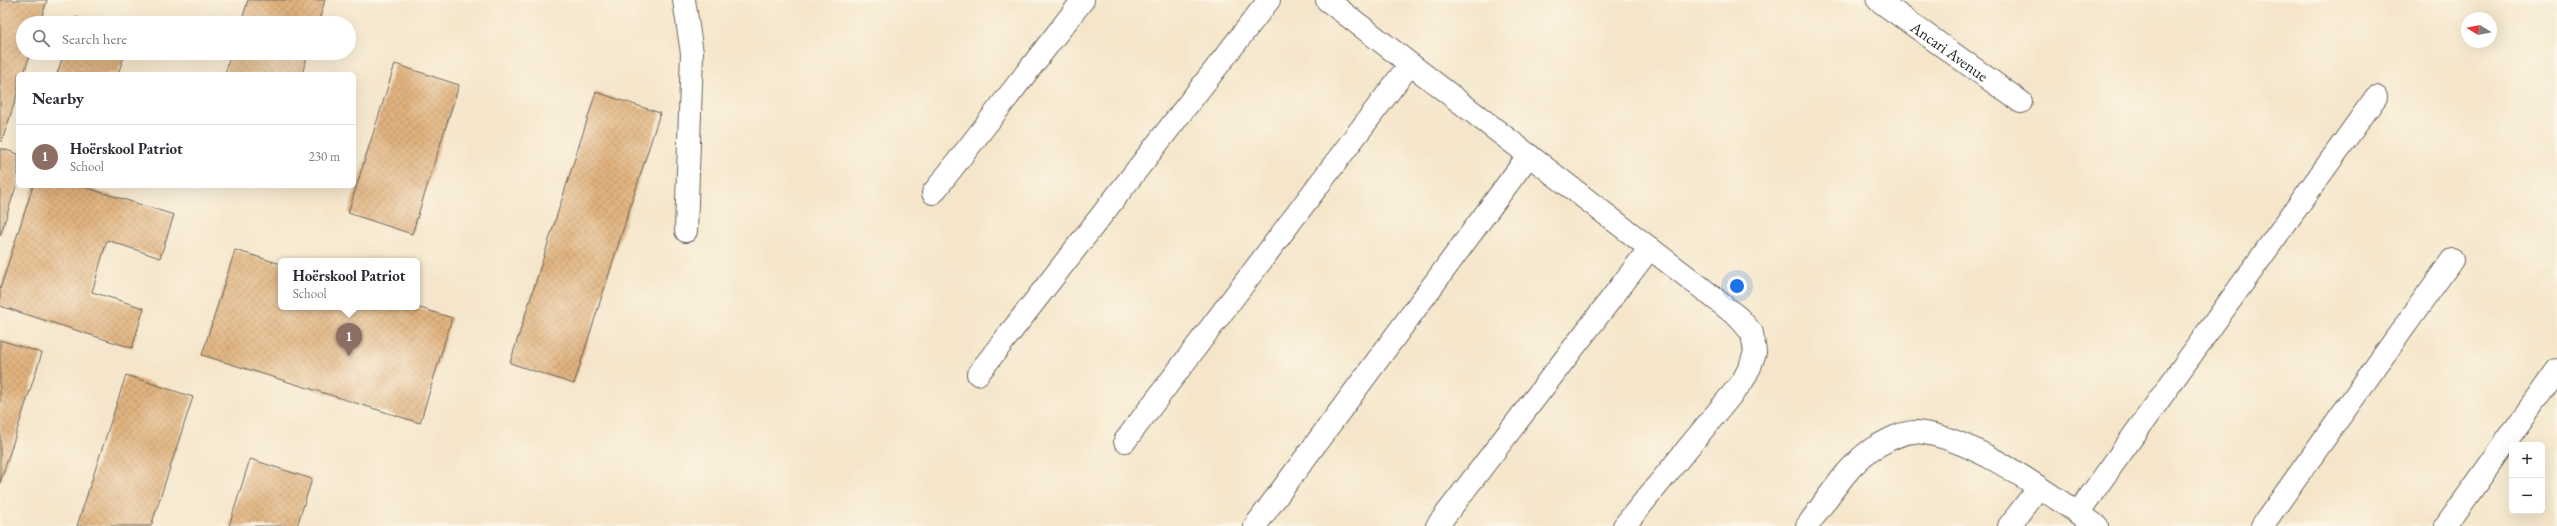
<!DOCTYPE html>
<meta charset="utf-8">
<style>
body{margin:0;font-family:"EB Garamond",serif;background:#f7f7f7;color:#2b2b33}
.controls{position:absolute;right:12px;bottom:12px;display:grid;overflow:hidden;border-radius:6px;box-shadow:0 4px 16px #0002}
.controls button{width:36px;height:36px;display:grid;place-items:center;padding:0;border:0;border-bottom:1px solid #e1e1e2;background:#fff;color:#2b2b33;font:20px sans-serif}
.compass{position:absolute;left:2461px;top:12px;width:36px;height:36px;border-radius:50%;background:#fff;box-shadow:0 4px 16px #0002;rotate:280deg}
.you{position:absolute;left:1737px;top:286px;width:14px;height:14px;margin:-10px;border:3px solid #fff;border-radius:50%;background:#1a73e8;box-shadow:0 0 0 6px #1a73e833}
.badge{display:grid;place-items:center;width:26px;height:26px;border-radius:50%;background:#ea580c;color:#fff;font-size:13px;font-weight:700}
.pin{position:absolute;translate:-50% -33px;filter:drop-shadow(0 1px 2px #0008)}
.pin::after{content:'';position:absolute;top:21px;width:14px;height:12px;background:inherit;clip-path:polygon(0 0,100% 0,50% 100%)}
.popup{position:absolute;left:278px;top:258px;width:142px;height:52px;box-sizing:border-box;display:grid;place-content:center;border-radius:6px;background:#fff;filter:drop-shadow(0 1px 3px #0005);font-size:13px;white-space:nowrap;color:#7c7c81}
.popup b{font-size:15px;color:#2b2b33}
.popup::after{content:'';position:absolute;left:50%;top:100%;margin-left:-8px;border:8px solid transparent;border-top-color:#fff}
.list{margin:0;padding:0;list-style:none}
h2{display:flex;justify-content:space-between;align-items:center;height:52px;margin:0;padding:0 16px;font-size:17px}
h2 small{font-size:13px;font-weight:400;color:#7c7c81}
.list li{display:grid;grid-template-columns:26px 1fr auto;gap:12px;align-items:center;box-sizing:border-box;height:64px;padding:0 16px;border-top:1px solid #e1e1e2}
.list b{display:block;font-size:15px;white-space:nowrap}
.list p{margin:0;font-size:13px;white-space:nowrap;color:#7c7c81}
.list em{font-size:13px;font-style:normal;color:#7c7c81}
.icon{flex:none;width:22px;height:22px;fill:none;stroke:currentColor;stroke-width:2;stroke-linecap:round;stroke-linejoin:round}
.map{position:relative;flex:none;width:2557px;height:526px;overflow:hidden}
.search{position:absolute;background:#fff;box-shadow:0 4px 16px #0002;left:16px;top:16px;width:340px;height:44px;display:flex;align-items:center;gap:10px;box-sizing:border-box;padding:0 14px;border-radius:22px;color:#7c7c81;font-size:15px}
.panel{position:absolute;background:#fff;box-shadow:0 4px 16px #0002;left:16px;top:72px;width:340px;height:116px;border-radius:6px}
.map>svg:first-child{display:block}
.building{fill:url(#building-cross-hatch)}
.lines{fill:none;stroke-linecap:round;stroke-linejoin:round}
.minor-casing{stroke:#686359;stroke-width:24}
.minor{stroke:#fff;stroke-width:22}
.labels{text-anchor:middle;dominant-baseline:central;stroke-width:3;stroke-linejoin:round;paint-order:stroke}
.street-label{font-size:16px;fill:#1c1c1c;stroke:#fcf5e5}
</style>
<div class="map">
<svg width="2557" height="526" viewBox="0 0 2557 526">
<defs>
<pattern id="building-cross-hatch" width="8" height="8" patternUnits="userSpaceOnUse"><rect width="8" height="8" fill="#e1b37f"/><path d="M0 0l8 8M0 8l8-8" fill="none" stroke="#c0996d"/></pattern>
</defs>
<rect width="100%" height="100%" fill="#fcf5e5"/>
<filter id="ink" filterUnits="userSpaceOnUse"><feTurbulence type="fractalNoise" baseFrequency=".025" numOctaves="2"/><feDisplacementMap in="SourceGraphic" scale="8" xChannelSelector="R" yChannelSelector="G"/><feConvolveMatrix kernelMatrix="1 2 1 2 8 2 1 2 1" color-interpolation-filters="sRGB"/></filter>
<filter id="wash" filterUnits="userSpaceOnUse"><feTurbulence type="fractalNoise" baseFrequency=".012" numOctaves="4" result="noise"/><feDisplacementMap in="SourceGraphic" scale="16" xChannelSelector="R" yChannelSelector="G"/><feGaussianBlur stdDeviation="0.9" result="paint"/><feColorMatrix in="noise" values="0 0 0 0 0 0 0 0 0 0 0 0 0 0 0 0 0 1.4 0 .05"/><feComposite in="paint" operator="in"/></filter>
<g filter="url(#wash)">
<rect width="100%" height="100%" fill="#f5e6cb"/>
<g id="blocks">
<!-- building -->
<path class="building" d="M0,0H47L40,23H23V53H30L24,74H18V92L2,141H0Z
M248,0H325L318,23H241Z
M76,17L95,23H73Z
M64,53H125L118,74H57Z
M231,53H308L302,74H225Z
M395,64L459,85L412,234L348,213Z
M596,92L660,113L574,384L510,363Z
M0,148L18,154V180L0,236Z
M33,186H81L174,215L160,258L107,240L92,292L144,308L132,348L0,306V289Z
M235,250L281,264V307H417L452,318L420,423L202,355Z
M0,340L42,353L0,483Z
M126,375L193,397L151,526H77Z
M250,459L312,479L297,526H229Z"/>
</g>
</g>
<g filter="url(#ink)">
<use href="#blocks" fill-opacity="0" stroke="#686359" stroke-width="1"/>
<g class="lines">
<defs>
<g id="minor">
<path d="M684,0L692,53L686,231"/>
<path d="M1327,0L1703,289L1739,318L1752,333L1755,352L1750,367L1742,382L1624,526"/>
<path id="s1" d="M1878,0L2021,102"/>
<path d="M933,193L1083,0"/>
<path d="M978,374L1269,0"/>
<path d="M1125,441L1410,64"/>
<path d="M2078,513L2376,97"/>
<path d="M1255,526L1529,155"/>
<path d="M1437,526L1650,248"/>
<path d="M1807,526C1826,501 1846,467 1872,449C1884,442 1902,431 1917,432C1974,437 2050,495 2097,526"/>
<path d="M2009,526L2039,487"/>
<path d="M2262,526L2452,260"/>
<path d="M2446,526L2557,370"/>
</g>
</defs>
<!-- minor casing -->
<use href="#minor" class="minor-casing"/>
<!-- minor -->
<use href="#minor" class="minor"/>
</g>
</g>
<g class="labels">
<!-- street labels -->
<g class="street-label">
<text stroke="none"><textPath href="#s1" startOffset="88">Ancari Avenue</textPath></text>
</g>
</g>
</svg>
<div class="controls">
<button>+</button>
<button>−</button>
</div>
<svg class="compass" viewBox="-18 -18 36 36"><path d="M0-13l5 13h-10z" fill="#e53935"/><path d="M0 13l5-13h-10z" fill="#7c7c81"/></svg>
<div class="you"></div>
<div class="pin badge" style="left:349px;top:356px;background:#8d6e63">1</div>
<div class="popup"><b>Hoërskool Patriot</b>School</div>
<div class="search"><svg class="icon" aria-label="search" viewBox="0 0 24 24"><circle cx="10" cy="10" r="6"/><path d="M15 15l6 6"/></svg>Search here</div>
<section class="panel">
<h2>Nearby<small></small></h2>
<ul class="list">
<li><span class="badge" style="background:#8d6e63">1</span><div><b>Hoërskool Patriot</b><p>School</p></div><em>230 m</em></li>
</ul>
</section>
</div>
